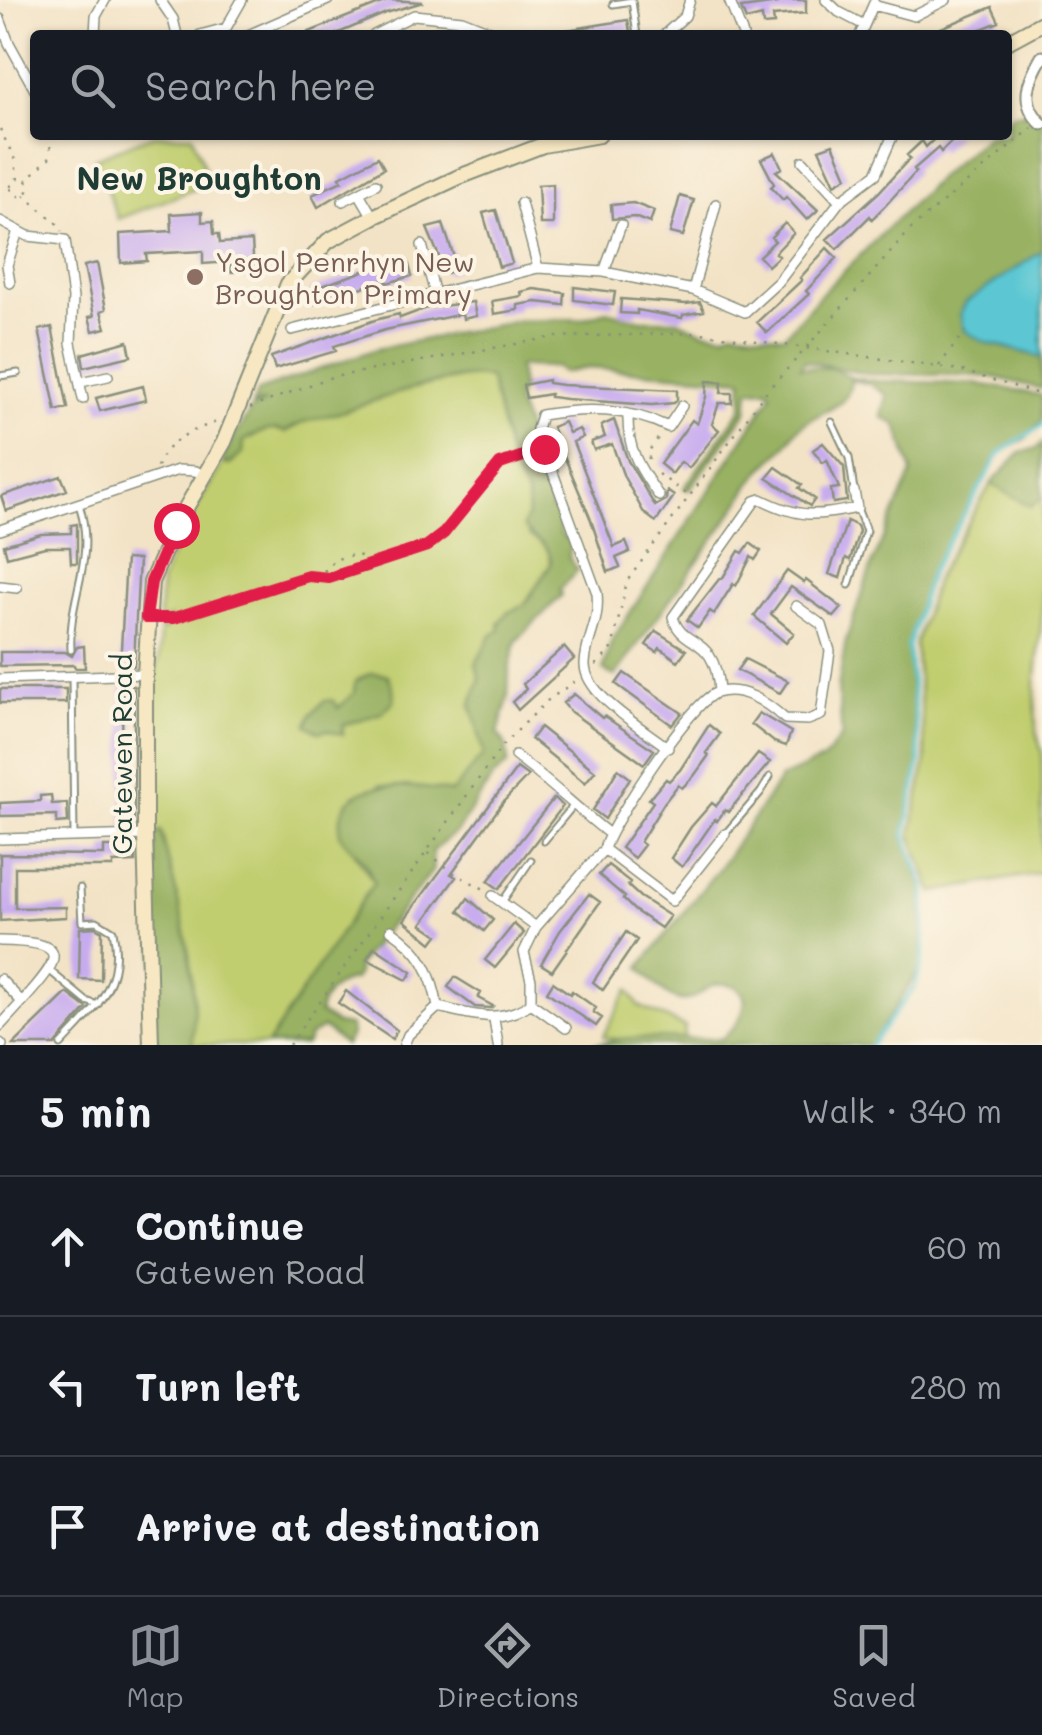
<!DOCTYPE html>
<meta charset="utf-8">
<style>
body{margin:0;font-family:Mali,sans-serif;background:#242831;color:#f1f3f6}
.stop{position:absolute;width:30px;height:30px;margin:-22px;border:8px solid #e11d48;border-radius:50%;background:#fff}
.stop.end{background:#e11d48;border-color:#fff;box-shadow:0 2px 10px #0008}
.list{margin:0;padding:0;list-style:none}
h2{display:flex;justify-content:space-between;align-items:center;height:130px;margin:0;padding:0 40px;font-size:42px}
h2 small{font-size:32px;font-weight:400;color:#9ea1a6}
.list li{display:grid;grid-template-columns:65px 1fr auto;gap:30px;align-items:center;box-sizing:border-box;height:140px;padding:0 40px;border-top:2px solid #363941}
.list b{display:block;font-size:38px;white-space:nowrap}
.list p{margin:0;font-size:32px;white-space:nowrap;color:#9ea1a6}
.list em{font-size:32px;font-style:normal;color:#9ea1a6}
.icon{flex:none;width:55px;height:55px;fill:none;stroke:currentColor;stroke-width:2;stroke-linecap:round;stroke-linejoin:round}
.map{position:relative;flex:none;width:1042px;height:1045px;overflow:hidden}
.search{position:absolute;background:#171b24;box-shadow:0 2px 8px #0004;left:30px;right:30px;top:30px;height:110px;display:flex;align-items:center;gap:25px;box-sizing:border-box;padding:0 35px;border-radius:10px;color:#9ea1a6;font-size:38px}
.sheet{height:550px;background:#171b24}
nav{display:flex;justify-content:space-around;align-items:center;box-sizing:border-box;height:140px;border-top:2px solid #363941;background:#171b24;font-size:28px;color:#9ea1a6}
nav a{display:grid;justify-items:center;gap:5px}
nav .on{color:#8c9099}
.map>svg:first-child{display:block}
.green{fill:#c1ce6f;stroke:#708652;stroke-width:2.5}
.forest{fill:#98b162;stroke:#5c774b;stroke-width:2.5}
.water{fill:#5bc7d3;stroke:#3d8284;stroke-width:2.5}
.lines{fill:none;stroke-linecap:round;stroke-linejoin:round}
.stream{stroke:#5bc7d3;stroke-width:4}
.building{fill:#c7abef}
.service-casing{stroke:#89907d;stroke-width:9}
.minor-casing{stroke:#89907d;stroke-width:12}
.tertiary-casing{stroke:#89907d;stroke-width:15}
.secondary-casing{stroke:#89907d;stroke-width:18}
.path{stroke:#89907d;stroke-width:2.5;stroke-dasharray:2.5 8;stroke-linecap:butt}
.service{stroke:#fff;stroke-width:5}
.minor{stroke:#fff;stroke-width:9}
.tertiary{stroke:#fff;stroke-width:11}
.secondary{stroke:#f7e8c3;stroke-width:14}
.path-bridge{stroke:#89907d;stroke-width:2.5;stroke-dasharray:2.5 8;stroke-linecap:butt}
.route{stroke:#e11d48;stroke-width:12}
.education-dot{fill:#8d6e63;stroke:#fcf5e5;stroke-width:4}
.labels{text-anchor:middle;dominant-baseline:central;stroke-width:8;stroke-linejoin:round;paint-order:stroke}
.education-label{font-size:28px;fill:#785e54;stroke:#fcf5e5;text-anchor:start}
.street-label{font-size:28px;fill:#1f3d34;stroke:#fcf5e5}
.quarter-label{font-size:32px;font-weight:bold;fill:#1f3d34;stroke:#fcf5e5}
</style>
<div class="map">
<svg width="1042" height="1045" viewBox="0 0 1042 1045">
<rect width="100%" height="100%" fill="#fcf5e5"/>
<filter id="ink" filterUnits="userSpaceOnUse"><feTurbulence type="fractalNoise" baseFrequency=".01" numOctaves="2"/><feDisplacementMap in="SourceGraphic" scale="20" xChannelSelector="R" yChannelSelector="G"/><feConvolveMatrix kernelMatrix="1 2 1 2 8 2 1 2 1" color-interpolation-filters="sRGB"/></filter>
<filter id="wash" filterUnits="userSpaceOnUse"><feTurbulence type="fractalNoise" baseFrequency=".0048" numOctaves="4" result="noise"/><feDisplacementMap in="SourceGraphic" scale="40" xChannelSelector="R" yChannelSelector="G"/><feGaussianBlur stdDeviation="2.25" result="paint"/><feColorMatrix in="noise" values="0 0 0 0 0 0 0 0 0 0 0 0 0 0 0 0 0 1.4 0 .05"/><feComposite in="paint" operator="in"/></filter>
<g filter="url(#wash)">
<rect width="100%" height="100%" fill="#f3e3c6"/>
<!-- green -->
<path class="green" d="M153,135H192L210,183L118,219L95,158Z
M475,375L490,379L512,469L527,495L529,536C542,542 552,549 551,564L524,605L507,613L499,623L501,630L471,704L485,754L452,792L379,785L354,852L374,882L267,1045H192C200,973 178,902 161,832L154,834L152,820L154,676L159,661L160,629L165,630L170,618L159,622L161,581L178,539L223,463L240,439L286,420L285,432L317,415L338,413L399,391Z
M991,484L1031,506L1042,498V617L1035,683L1036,730L1042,753V873L933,892L911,835L926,759L915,645L937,576Z
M628,990L639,1006L685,1027L684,1039H612L603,1036Z"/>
<!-- forest -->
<path class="forest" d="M1042,111V251L967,302L984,342L1042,357V389L993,377L965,375L866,374L805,361L800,367L832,368L852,378L877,381L979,384L1042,395V421L1024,440L999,453L931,573L908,647L920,760L905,835L924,888L922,966L871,1045H589L628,1038L721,1039C747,1021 760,980 714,984C706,988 695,999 686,1000C669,1002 649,979 640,967L720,867L781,778L824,759L842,736L838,688L846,640L873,562L912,473L897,425L882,417L887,395L870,384L851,380C850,409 819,410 801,426C792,433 788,444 781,451C763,467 751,480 740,502L615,676L603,670L611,642L772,394L768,389L749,390L747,411L689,490L684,488L742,408L743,379L588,368L562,373L556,367L518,366L522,389L516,400L532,443L538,481L551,501V510L558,511L561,534L571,543L569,558L578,570L560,589L562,595L516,641L509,670L508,698L498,733L506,746L508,763L492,778L457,831L432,851L433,870L357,966L358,974L354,980C336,981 322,996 319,1013L336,1024L350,1026L351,1035L345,1045L323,1028L310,1036L306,1045H267L374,882L365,863L340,836C334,770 412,786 452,792L484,754L471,704L480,680L476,664L490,637L500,630L499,624L507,613L525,604L551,564C552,543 532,542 523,526L528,515L527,495L512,469L490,379C464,367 374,401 344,411C323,418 304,419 285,432C270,426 258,433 244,441L243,453L229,465L223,463C227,441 241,429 251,409L266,402L252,405L258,391L377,349L517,321L581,319L607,311L641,320H677L703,331L725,334L732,330L784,336L822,293L942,174L988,135H1007V119L1013,114Z
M1042,443V498L1031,506L991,484L1020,453L1037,448Z
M372,673L388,675L393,688L394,701L382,713L343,725V735L327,730L319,732L307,725L311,715L324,701L333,700L338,708L354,693L355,681Z
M161,831C178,901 200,972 192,1045H156L154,834Z"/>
<!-- water -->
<path class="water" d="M1042,251V357L984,342L965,331L960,314L966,302Z"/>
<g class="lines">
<!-- stream -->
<path class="stream" d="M871,1045L915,987L924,954L925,886L905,835L920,760L908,647L930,573L1000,453L1042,425"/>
</g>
<g id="blocks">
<!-- building -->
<path class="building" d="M389,0L423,2L386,13L334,35H302Z
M778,0H806V13L773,16L774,24L763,25L762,16L746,20L741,8L778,3Z
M992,7L999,22L966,35H924Z
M628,20L630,32L567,35L566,30Z
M938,135H958L941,152L938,148L914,169L916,172L885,206L872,219L870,216L837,249L827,239L879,192L910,158L907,155L922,141L926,147Z
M833,144L847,177L835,184L819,149Z
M775,153L782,168L776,171L818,210L807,220L786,197L783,200L771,187L774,184L761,159Z
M378,157L384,168L318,207L312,195L342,181L340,177Z
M553,184V224H540L538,185Z
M680,196L694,200L683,236L670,233Z
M633,203L654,211L650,223L634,217L612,219L611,205Z
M496,210L512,263L499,267L483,213Z
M202,212V222L213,221L214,234H219L220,243L252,241L254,271L231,272V262L203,264V251L146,254L147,261L121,263L120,234L172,231L171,214Z
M785,223L794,233L775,253L779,256L768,266L759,256L775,241L771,237Z
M443,224L458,269L446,273L427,228Z
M827,248L837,258L806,291L809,294L767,333L757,322L802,280L800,278Z
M408,261L412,276L387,283L386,279L314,304L310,290L378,266L379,270Z
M97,263L106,309L101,311L106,328L93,331L89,317L94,316L84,266Z
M574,287L615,292L613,305L574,300Z
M534,289L565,293L564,305L536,302L518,305V310L494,314L492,301L522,296L521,292Z
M621,299L686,304L700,302L704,311L683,315L682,318L637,310V314L620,313Z
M473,302L476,316L463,319L462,314L385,330L334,346L336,351L275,369L271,357L375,320L399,314L400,318L427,308Z
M52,327L68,408L56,411L39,330Z
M128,341L131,356L84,367L82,354Z
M548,380V383L562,385L677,390V400L674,403L652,405L566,399L550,397V394L526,398L523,385Z
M707,381L722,382L721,393H732V403H719L712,424L719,430L689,468L681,462L672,474L660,464L692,420L697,424L706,397Z
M143,386L146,400L100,411L96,398Z
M614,420L628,461L655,506L666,500L667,491L674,496L656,522L644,513L624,477L612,444L594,450L591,442L605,437L601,426Z
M564,422L569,433L579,429L583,437L573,442L614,547L626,542L630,552L616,558L620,567L608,572L591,520L552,427Z
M823,443L844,467L847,501L833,503L831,489L839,488L827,460L823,463L813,450Z
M776,467L802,485L799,488L815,499L810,506L767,478Z
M61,476L67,490L6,511L1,496Z
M847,521L857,526L859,531L850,560L846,558L840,578L829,574Z
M77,524V563H71L70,547H45L7,557L4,545L41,534L71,533V525Z
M750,543L761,551L755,560L751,557L736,586L733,584L714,614L710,611L698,628L687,620L720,578L722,579L739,551L743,553Z
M126,559L139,560L136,618L134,666L120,667Z
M787,571L804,583L806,580L842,608L834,617L791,587L771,614L794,633L786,643L754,616Z
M656,631L686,650L678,661L660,648L657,652L646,645Z
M84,646L85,668H75L74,665L0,666V652H65L72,656L77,647Z
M564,647L574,659L518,710L512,702L526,689L523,684Z
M745,659L788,681L780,693L737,670Z
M624,673L682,713L672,725L616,684Z
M122,686H134V827H123Z
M0,689H66V703H0Z
M574,694L602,718L604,716L654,750L644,764L571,712L563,703Z
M759,713L791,732L786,746L774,742L751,724Z
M709,725L720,734L706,753L709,755L694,776L682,788L678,785L664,803L640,842L644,845L634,858L621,848L653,802L649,799L666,779L669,781L680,770Z
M540,727L595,771L585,783L531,739Z
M758,754L770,762L728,812L725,810L717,821L715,819L682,867L671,858L691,827L712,803L716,806Z
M517,768L528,776L504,801L451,874L456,877L422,924L438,935L432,943L404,920Z
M618,769L630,778L605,819L593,810Z
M51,795L52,804L67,803L68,822L57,823V815L0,816V803L40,801V796Z
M554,798L563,806L499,889L488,881Z
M104,847H135V862L113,863V867H15V908L66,907V917L0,921V854L104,855Z
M608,865L630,882L628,886L640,897L670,916L661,928L634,910L623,899L625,897L599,875Z
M589,894L600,902L552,971L541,964L560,931Z
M468,898L493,920L484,931L459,911Z
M514,924L524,933L495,968L485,960Z
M95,927L102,931L101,980L79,979L80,928Z
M626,932L637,940L603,990L593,982Z
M374,947L412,972L407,980L367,959Z
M455,977L481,993L478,998L493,1006L491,1008L475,1007L448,987Z
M553,982L570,994L572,991L596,1008L593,1012L602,1018L596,1026L547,992Z
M346,991L397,1030L392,1039L338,1003Z
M67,993L87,1008L55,1045H13Z"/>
</g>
</g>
<g filter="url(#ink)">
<use href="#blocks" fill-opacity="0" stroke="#89907d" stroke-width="2.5"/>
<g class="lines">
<defs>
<path id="service" d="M613,4L632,1L637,35
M0,376L18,373
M832,422L849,458L854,490
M849,585L866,531L857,508
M71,650C68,594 97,561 79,504
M72,676L74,837
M726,833L761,792L770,777
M544,841L573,806
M502,902L531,860
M50,971L86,1001L98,1005
M61,1045C95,1008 125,985 113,931L97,921L82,922L80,888"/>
<path id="minor" d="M160,0L173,19L177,35
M729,0L743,35
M826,0L839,12L864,25
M873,5L914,16L946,0
M0,19L9,43L35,90
M95,35L96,16L105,0
M200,35L226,28L242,0
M248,35L328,0
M374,35L414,15L462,20L500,35
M664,35L685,16L690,0
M860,35L874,3
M803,161L840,201
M343,201L359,193
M521,203L538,268
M373,217L359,193L376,184
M0,221L28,236L65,240L73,298L71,343L83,399
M422,245L435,294
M604,272L621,225
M10,283L7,265L18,231
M693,290L716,204
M292,330L538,268L604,272L693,290L745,312L779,281L840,201L876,174L893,135
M81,382L108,376
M628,414C627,449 639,468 659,496
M0,530L178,470L196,471L204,476
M0,586L17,588
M0,679L145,674
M719,692C716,632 682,650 673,617L755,501L761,499C801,519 815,516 857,508L854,491
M668,748C646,730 584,695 585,664C586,637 600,625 597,593L537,429L541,415C584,408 627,407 668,427L682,406
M515,756C548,780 576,808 608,833
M0,839L145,835
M604,849L672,901L725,834
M493,896L536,927
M391,930C422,951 431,971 438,1007
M0,941C71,942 63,957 22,1002
M0,979L22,1002L0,1026
M531,1003L566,1028
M494,1019L498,1045
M0,1043L2,1045
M404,1045L408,1035L438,1007C472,1015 501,1025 531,1003V980L524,952L536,927L604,849C611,823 693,700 716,693C742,685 766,702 785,719L808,720L821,715L830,651L822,625L796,606"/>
<path id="tertiary" d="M1042,57C1028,80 1019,103 1042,124"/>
<path id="secondary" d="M1007,42L1042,23
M151,1045L145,835V674L151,582L176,525L224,442L288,284L328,241L373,217L459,177L543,145L599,135"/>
</defs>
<!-- service casing -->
<use href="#service" class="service-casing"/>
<!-- minor casing -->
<use href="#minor" class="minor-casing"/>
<!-- tertiary casing -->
<use href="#tertiary" class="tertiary-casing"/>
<!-- secondary casing -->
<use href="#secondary" class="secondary-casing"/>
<!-- path -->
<path class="path" d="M437,35L450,30
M0,129L16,162V178
M11 187a9 9 0 1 1 18 0a9 9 0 1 1-18 0Z
M26,181L49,158L52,135
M24,195L60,226L62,231
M813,340L912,228L1032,128
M939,366L965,331
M250,408L328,378L554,337L701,333L959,370L1042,395
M649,459L648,452L660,436
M157,467C168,438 192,431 219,421
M658,474L688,495
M308,576L329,578L427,546L444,533L495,468L536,452
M163,619L192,614L329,569L333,560L357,554L372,564
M596,665L612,649L627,581L766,392L800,355
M428,853L454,873L484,889
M289,1045L502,746L547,701L578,679"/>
<!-- service -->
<use href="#service" class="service"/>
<!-- minor -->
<use href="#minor" class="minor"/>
<!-- tertiary -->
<use href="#tertiary" class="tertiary"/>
<!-- secondary -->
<use href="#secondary" class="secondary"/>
<!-- path-bridge -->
<path class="path-bridge" d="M800,355L813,340"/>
</g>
</g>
<g class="lines" filter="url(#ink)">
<!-- route -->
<path class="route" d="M176,525L151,582L146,618H174L308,576L329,578L427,546L444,533L500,464L544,449"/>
</g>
<!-- markers -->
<circle class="education-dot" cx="195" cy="277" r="10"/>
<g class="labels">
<!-- education labels -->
<g class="education-label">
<text x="215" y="261">Ysgol Penrhyn New<tspan x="215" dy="32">Broughton Primary</tspan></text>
</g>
<!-- street labels -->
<g class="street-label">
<text transform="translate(121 754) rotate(-90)">Gatewen Road</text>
</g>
<!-- quarter labels -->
<g class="quarter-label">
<text x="199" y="177">New Broughton</text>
</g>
</g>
</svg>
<div class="stop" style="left:176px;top:525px"></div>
<div class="stop end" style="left:544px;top:449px"></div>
<div class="search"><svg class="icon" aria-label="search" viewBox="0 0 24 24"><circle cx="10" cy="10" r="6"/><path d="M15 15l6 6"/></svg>Search here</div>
</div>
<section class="sheet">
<h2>5 min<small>Walk · 340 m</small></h2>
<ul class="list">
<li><svg class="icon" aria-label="ahead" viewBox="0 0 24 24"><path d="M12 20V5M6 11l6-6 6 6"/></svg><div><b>Continue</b><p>Gatewen Road</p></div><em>60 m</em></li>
<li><svg class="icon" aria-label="left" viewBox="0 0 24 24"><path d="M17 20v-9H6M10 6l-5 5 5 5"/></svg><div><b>Turn left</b></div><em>280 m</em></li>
<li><svg class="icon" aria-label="arrive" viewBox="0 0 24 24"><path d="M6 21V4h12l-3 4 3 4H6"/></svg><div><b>Arrive at destination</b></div></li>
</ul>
</section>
<nav>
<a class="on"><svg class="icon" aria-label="map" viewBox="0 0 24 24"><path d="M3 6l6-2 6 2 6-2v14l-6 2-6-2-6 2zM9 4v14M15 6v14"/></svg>Map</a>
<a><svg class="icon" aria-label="directions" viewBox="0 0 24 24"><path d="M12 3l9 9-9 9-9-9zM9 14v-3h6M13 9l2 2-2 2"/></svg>Directions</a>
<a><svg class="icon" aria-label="saved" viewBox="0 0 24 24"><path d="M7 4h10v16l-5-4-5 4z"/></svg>Saved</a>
</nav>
